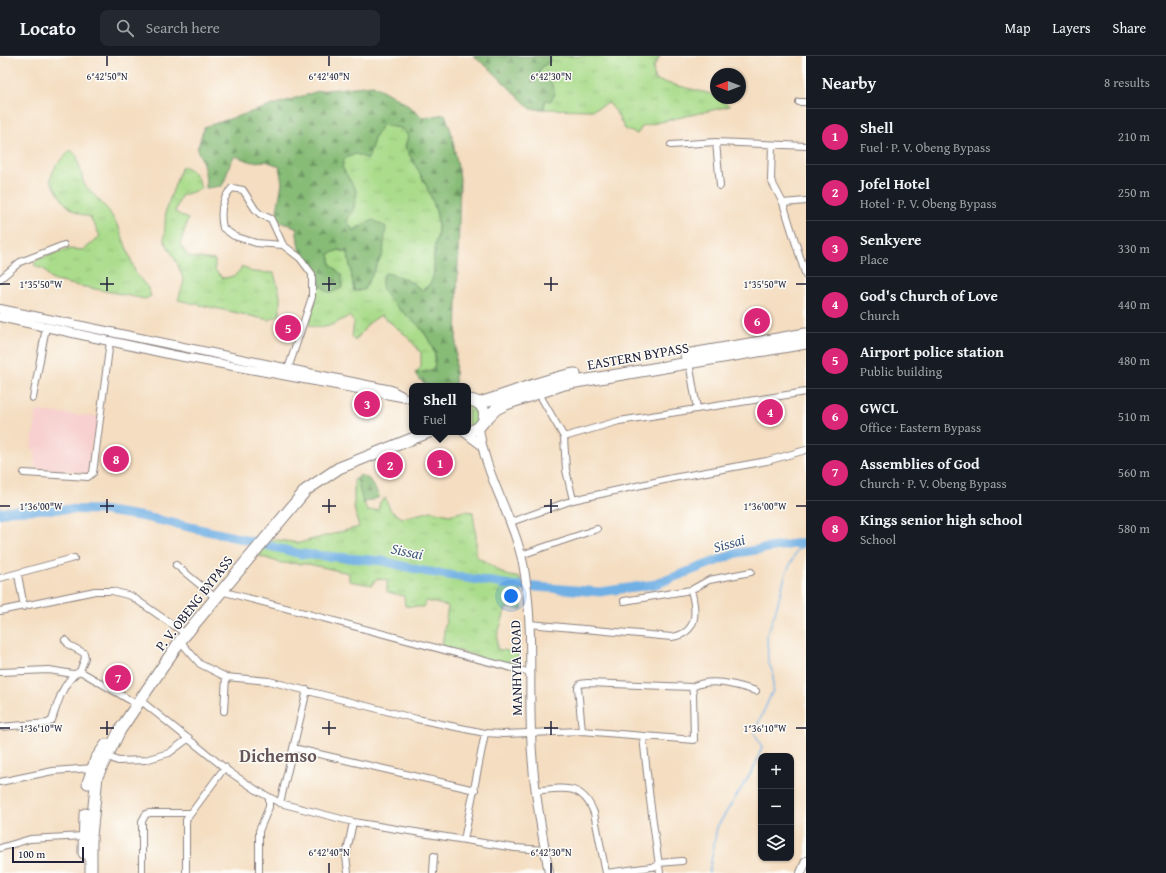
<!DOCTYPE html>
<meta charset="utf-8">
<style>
body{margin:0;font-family:"Gentium Book Plus",serif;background:#242831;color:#f1f3f6}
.controls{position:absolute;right:12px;bottom:12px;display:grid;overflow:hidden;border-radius:8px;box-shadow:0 1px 3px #0004}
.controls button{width:36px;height:36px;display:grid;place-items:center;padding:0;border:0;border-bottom:1px solid #363941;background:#171b24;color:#f1f3f6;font:20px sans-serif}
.compass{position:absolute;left:710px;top:12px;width:36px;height:36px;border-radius:50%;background:#171b24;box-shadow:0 1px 3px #0004;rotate:270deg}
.scale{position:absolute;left:12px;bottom:10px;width:72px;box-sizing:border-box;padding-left:4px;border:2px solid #22223b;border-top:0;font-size:11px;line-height:14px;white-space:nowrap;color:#22223b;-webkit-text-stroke:3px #fdfcf7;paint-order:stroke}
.you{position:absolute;left:511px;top:540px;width:14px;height:14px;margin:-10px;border:3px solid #fff;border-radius:50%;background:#1a73e8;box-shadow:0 0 0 6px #1a73e833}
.badge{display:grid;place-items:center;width:26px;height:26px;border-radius:50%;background:#db2777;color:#fff;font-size:13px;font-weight:700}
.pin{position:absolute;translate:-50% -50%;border:2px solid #fff;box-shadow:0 1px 4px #0006}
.popup{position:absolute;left:409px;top:327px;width:62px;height:52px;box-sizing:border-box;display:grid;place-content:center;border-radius:8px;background:#171b24;filter:drop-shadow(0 1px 3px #0005);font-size:13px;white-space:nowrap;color:#9ea1a6}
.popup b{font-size:15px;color:#f1f3f6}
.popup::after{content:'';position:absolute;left:50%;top:100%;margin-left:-8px;border:8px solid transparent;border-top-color:#171b24}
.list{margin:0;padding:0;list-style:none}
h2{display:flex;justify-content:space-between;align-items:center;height:52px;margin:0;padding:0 16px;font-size:17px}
h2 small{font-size:13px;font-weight:400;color:#9ea1a6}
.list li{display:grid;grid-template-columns:26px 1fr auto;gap:12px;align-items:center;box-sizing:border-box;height:56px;padding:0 16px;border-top:1px solid #363941}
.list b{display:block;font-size:15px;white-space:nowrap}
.list p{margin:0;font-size:13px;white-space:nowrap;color:#9ea1a6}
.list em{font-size:13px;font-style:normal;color:#9ea1a6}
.icon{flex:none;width:22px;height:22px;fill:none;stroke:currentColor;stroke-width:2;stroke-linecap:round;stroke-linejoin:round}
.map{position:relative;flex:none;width:806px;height:817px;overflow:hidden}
header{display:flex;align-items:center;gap:24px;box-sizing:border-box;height:56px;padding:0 20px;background:#171b24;border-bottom:1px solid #363941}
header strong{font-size:19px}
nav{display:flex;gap:22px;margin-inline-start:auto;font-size:14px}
.search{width:280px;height:36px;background:#242831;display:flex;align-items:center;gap:10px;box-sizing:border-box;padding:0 14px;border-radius:8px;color:#9ea1a6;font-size:15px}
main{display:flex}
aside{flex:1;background:#171b24}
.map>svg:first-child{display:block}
.built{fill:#f7d0cf}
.grass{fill:url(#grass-tufts);stroke:#667f63}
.forest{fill:url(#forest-firs);stroke:#546f59}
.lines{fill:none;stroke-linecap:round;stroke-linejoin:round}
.stream{stroke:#71b0e4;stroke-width:1.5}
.river{stroke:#71b0e4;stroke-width:9}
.street-casing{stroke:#8b807e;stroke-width:8}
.secondary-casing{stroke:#8b807e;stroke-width:10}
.highway-casing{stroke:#8b807e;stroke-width:13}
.street{stroke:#fff;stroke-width:6}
.secondary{stroke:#fff;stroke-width:8}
.highway{stroke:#fff;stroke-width:11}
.ticks{fill:none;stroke:#22223b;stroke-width:1.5}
.labels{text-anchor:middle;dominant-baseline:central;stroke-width:3;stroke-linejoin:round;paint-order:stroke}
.street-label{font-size:14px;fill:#22223b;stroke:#fdfcf7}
.water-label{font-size:15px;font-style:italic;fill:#425b7f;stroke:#fdfcf7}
.district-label{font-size:18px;font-weight:bold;fill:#665559;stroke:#fdfcf7}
.ticks-label{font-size:10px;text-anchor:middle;fill:#22223b;stroke:#fdfcf7;stroke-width:3;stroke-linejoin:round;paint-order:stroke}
</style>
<header>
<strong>Locato</strong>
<div class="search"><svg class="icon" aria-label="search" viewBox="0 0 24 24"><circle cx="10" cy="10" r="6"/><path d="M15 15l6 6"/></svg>Search here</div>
<nav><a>Map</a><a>Layers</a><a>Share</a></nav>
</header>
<main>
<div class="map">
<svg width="806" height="817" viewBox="0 0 806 817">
<defs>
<pattern id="grass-tufts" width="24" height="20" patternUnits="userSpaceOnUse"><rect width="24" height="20" fill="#aadc8b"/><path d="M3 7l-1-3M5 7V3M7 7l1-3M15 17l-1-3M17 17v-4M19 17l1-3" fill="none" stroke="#92bc79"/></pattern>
<pattern id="forest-firs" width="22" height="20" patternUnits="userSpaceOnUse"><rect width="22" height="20" fill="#87bc77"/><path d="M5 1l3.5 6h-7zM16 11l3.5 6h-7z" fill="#6e9863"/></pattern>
</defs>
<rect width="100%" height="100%" fill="#fdfcf7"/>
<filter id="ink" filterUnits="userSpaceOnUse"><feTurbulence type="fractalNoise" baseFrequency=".025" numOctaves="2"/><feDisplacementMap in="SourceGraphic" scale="8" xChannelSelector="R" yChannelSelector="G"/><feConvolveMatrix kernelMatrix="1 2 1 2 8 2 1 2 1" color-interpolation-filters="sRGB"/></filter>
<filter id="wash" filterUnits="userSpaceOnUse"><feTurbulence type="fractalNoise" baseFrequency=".012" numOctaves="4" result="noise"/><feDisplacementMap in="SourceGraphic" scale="16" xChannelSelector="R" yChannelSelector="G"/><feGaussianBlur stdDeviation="0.9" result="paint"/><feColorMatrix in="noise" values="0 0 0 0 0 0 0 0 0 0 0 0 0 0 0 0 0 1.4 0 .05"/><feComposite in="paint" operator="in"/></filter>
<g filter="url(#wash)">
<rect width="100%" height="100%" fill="#f4ddc0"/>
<!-- built -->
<path class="built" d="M37,355L100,361L97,383L92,382L88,417L34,411L36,395L31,393Z"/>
<!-- grass -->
<path class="grass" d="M551,0H660L653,12L655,24L711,38L730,50L643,70L637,78L625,73L616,56L609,47L592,54L544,53C545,41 552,31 549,20H541L539,14L550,5Z
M382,69L401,72L408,80L405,91C417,112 440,149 438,173C438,181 434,189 434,197C433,212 438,226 422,234L411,226L382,221C384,245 397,250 413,264C422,272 433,288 435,300C436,304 434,308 434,312L427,316L415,317L421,311V297L408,281L381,259L369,267L355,285L352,281L354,266L349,260C337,267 322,276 309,269L319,224L322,231L342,219L331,209L329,198L339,194L348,197L354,235L360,170L353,175L347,165L354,151L347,120L342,111L345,102L356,98L368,102L375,80Z
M71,94L77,100L84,128L109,155L120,174L136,218L148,232L151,240L145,243L55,225L51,223L44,213L37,211L34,209L36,204L67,193L84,194L100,180L90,161C65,155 63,144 50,124L56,109Z
M182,110C194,113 198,121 201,133L181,140L175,156L188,163L180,189L189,201L215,204V214L223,222C233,221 238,219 242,210L252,216L274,217L280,239V259L269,264L178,244L184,225L177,207L164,184L166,153Z
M468,349L479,354L481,363L468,374Z
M354,423H357L367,455L378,454L380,446L385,442L391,455L402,462L432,455L449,459L465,455L473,456L476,480V500L506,519L520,522L522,553L506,552L497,581V593L519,597L518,607L490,604L442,590L448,550L426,545L423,551L405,550L404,540L387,536V524L376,523L372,529L349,525V517L308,508L281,507L259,500L271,483L299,487L359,471L354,452Z"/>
<!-- forest -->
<path class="forest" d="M473,0H551L550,5L539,14L541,20H549L555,38L551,45L545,44L544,53H531L490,13Z
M373,29L405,47L423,62L445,58L451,75L460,122L455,330C437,330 425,335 415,317L427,316L434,312C434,309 436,304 435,300C433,292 427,279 421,272C410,259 370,238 385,217C400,219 410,225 422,234C438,226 433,212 434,197C434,189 438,181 438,173C440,149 417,112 405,91L408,80L401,72L382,69L375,80L368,103L356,98L345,102L342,111L357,136L354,151L347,165L353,175L373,164L386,171L383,197L364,234L354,235L348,197L339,194L329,198L331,209L342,219V232L330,237L322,231L315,214L299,193L296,171L282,167L276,161L282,127L279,110L266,105L252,106L235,100C227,109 228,120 222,130L206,132C206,118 204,106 197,94L204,71L318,35Z
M360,419L369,423L380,441L363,447L357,423Z"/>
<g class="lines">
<!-- stream -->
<path class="stream" d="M0,451L6,455
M709,817L717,771L754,712L762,691L755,678L757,670L773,634V617L768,605L767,579L775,557L786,517L797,494L806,489"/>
<!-- river -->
<path class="river" d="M0,458L8,455L48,453L101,454L145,461L234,481L301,498L383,505L423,515L511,529L600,536L656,528L737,497L806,486"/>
</g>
</g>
<g filter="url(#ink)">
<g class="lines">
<defs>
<path id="street" d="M799,46H806
M716,86L720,130
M671,89L716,86L806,90
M772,89L771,124L783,147L806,220
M783,147L806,145
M283,189L271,163L260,158L255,153L243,134L232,132C221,143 220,158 223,172L234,180L256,187L283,189L300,202L312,218V241L287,316
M0,223L20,206L64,189
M689,306L697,353
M538,336L564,381L566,414L573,444
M33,342L46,271
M564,381L619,365L806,336
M24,417L88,421L93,417L110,285
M511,466L573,444L673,422L767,405L806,394
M521,499L597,473
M176,509L211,538
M18,519L24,551
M0,522L74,502
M221,535L531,617
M624,545L691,534
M0,555L95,535H112L131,540L186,578
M529,568L672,581C698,577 697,556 691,534L709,524L751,516
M65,584L69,589L84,597L85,602L80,615
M180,585L200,608L226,621L269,625L417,663L485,677L503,678L582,675L694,684L693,638L692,631L587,627L580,628L578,632L582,675
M0,616L49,614L73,618
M692,631C712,621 736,629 756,635
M140,644L231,717L258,735L280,747L353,766L515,792L545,794
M224,655L226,621
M0,671L48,667L52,664C58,647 63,624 80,615L133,646
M643,681L650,744L660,817
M293,692L475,734
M107,700L118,705L145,704L169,697L189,682
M0,726L53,715L93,712
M535,735C562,732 582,726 594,757L606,817L659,810
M280,747L307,634
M464,784L485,677
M0,792L30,783L84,780
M659,807L682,805
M142,817V765L146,758L150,757H190
M186,817V764L225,711
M259,817V775L269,751V741
M348,817L346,800L353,766
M433,817L434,800"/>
<path id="secondary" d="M0,253L391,334L402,340
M0,261L173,299L412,343
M479,372C485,423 518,467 525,519C533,571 529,624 531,676C532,724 541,770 549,817
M464,376L480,388
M801,817L806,805"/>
<path id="highway" d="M686,299L806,278
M468,344C490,345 490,372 468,376
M479,347C511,338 541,324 575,318
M483,366L496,353L506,348L564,328L806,287
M88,727L96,703L106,689
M84,797L85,758
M91,817V780L97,720L120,674L180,585L306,434L339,412L429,376"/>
</defs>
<!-- street casing -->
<use href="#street" class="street-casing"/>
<!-- secondary casing -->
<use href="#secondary" class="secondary-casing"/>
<!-- highway casing -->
<use href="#highway" class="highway-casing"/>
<!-- street -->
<use href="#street" class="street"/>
<!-- secondary -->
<use href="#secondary" class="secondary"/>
<!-- highway -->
<use href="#highway" class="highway"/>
</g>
</g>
<!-- ticks -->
<path class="ticks" d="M107,0V10M329,0V10M551,0V10M107,221V235M329,221V235M551,221V235M0,228H10M100,228H114M322,228H336M544,228H558M796,228H806M107,443V457M329,443V457M551,443V457M0,450H10M100,450H114M322,450H336M544,450H558M796,450H806M107,665V679M329,665V679M551,665V679M0,672H10M100,672H114M322,672H336M544,672H558M796,672H806M329,807V817M551,807V817"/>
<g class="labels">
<!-- street labels -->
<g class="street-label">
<text transform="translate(638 300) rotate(-10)">EASTERN BYPASS</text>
<text transform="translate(194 547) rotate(-52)">P. V. OBENG BYPASS</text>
<text transform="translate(516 612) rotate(-91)">MANHYIA ROAD</text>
</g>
<!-- water labels -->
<g class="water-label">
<text transform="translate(729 487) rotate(-16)">Sissai</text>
<text transform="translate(407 495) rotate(11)">Sissai</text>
</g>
<!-- district labels -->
<g class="district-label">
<text x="278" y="699">Dichemso</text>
</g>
</g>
<g class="ticks-label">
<text x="107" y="24">6°42'50"N</text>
<text x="329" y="24">6°42'40"N</text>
<text x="551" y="24">6°42'30"N</text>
<text x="765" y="232">1°35'50"W</text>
<text x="41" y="232">1°35'50"W</text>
<text x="765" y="454">1°36'00"W</text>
<text x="41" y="454">1°36'00"W</text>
<text x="765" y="676">1°36'10"W</text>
<text x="41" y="676">1°36'10"W</text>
<text x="329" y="800">6°42'40"N</text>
<text x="551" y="800">6°42'30"N</text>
</g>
</svg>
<div class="controls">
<button>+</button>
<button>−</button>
<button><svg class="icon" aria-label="layers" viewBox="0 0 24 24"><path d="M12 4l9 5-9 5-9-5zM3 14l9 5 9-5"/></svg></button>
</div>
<svg class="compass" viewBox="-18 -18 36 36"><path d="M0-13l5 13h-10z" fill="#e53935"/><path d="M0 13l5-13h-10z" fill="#9ea1a6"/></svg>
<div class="scale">100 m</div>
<div class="you"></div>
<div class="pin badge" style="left:440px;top:407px">1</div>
<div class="popup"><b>Shell</b>Fuel</div>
<div class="pin badge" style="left:390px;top:409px">2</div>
<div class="pin badge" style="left:367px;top:348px">3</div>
<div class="pin badge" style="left:770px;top:356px">4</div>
<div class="pin badge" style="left:288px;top:272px">5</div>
<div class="pin badge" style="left:757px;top:265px">6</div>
<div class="pin badge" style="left:118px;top:622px">7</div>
<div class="pin badge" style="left:116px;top:403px">8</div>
</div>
<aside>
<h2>Nearby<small>8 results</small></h2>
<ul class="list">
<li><span class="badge">1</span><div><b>Shell</b><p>Fuel · P. V. Obeng Bypass</p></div><em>210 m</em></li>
<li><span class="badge">2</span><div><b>Jofel Hotel</b><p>Hotel · P. V. Obeng Bypass</p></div><em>250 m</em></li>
<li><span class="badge">3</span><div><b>Senkyere</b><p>Place</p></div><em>330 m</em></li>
<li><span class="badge">4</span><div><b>God's Church of Love</b><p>Church</p></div><em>440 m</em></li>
<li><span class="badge">5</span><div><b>Airport police station</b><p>Public building</p></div><em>480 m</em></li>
<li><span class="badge">6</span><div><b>GWCL</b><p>Office · Eastern Bypass</p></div><em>510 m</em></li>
<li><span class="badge">7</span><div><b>Assemblies of God</b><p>Church · P. V. Obeng Bypass</p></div><em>560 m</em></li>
<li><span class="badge">8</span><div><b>Kings senior high school</b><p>School</p></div><em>580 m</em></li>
</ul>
</aside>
</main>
